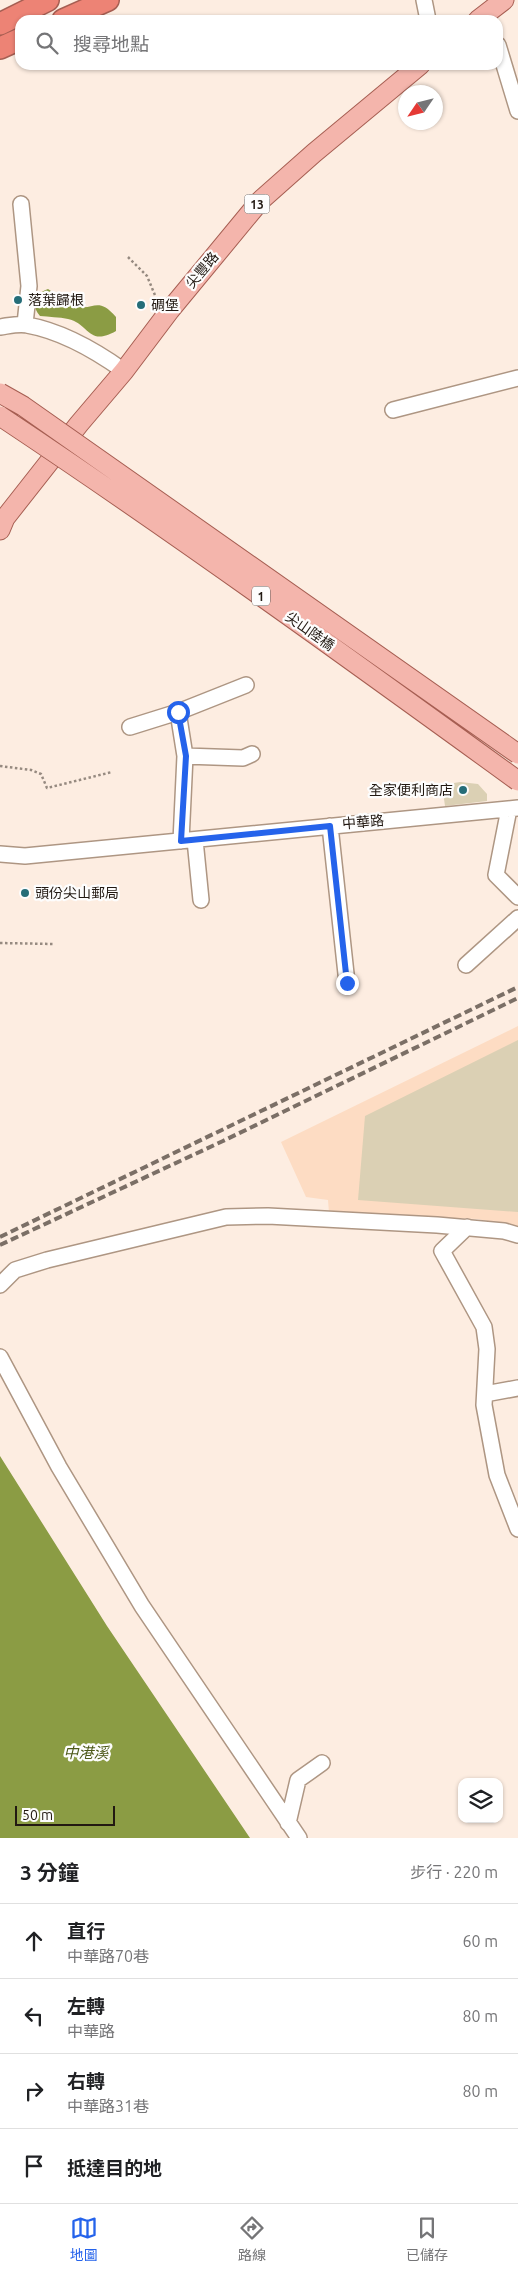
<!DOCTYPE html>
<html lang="zh-TW">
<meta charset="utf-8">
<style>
body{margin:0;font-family:Ubuntu,"Noto Sans TC",sans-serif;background:#f2f2f2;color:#202124}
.controls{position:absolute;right:15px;bottom:15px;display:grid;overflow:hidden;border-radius:10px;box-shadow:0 1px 4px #0004}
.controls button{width:45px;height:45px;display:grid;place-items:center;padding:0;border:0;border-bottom:1px solid #e0e0e0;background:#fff;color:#202124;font:25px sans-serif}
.compass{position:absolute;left:398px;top:85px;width:45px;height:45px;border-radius:50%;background:#fff;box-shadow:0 1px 4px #0004;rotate:235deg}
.scale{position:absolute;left:15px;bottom:12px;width:100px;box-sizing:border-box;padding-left:5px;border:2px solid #221912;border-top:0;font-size:14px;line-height:18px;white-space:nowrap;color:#221912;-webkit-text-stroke:4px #fdfdfd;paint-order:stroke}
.stop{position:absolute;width:15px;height:15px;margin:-11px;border:4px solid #2563eb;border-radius:50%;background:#fff}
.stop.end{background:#2563eb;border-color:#fff;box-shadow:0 1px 5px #0008}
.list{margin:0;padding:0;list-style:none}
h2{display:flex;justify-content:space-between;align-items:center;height:65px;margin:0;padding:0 20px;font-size:21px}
h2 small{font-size:16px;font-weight:400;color:#757577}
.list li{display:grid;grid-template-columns:32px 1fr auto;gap:15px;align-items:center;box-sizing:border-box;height:75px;padding:0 20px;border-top:1px solid #e0e0e0}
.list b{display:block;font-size:19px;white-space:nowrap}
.list p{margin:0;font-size:16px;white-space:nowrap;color:#757577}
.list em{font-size:16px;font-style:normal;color:#757577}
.icon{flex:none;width:28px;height:28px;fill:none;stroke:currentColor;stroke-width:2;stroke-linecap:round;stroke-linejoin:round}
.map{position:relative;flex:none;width:518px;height:1838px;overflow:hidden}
.search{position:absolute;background:#fff;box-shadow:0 1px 4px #0004;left:15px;right:15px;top:15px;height:55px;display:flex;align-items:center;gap:12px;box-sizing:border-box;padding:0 18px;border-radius:15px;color:#757577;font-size:19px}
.sheet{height:365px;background:#fff}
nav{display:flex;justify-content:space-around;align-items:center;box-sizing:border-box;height:70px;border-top:1px solid #e0e0e0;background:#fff;font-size:14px;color:#757577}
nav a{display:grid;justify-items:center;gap:2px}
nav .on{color:#2563eb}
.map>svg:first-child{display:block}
.built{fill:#fddcc3}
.water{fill:#8b9c44}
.building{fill:#dbd0b4}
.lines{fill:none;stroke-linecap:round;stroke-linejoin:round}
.minor-casing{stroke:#ae9683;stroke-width:18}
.major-casing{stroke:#a65e52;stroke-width:21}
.highway-casing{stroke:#a65e52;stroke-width:24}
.path{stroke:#968a80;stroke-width:2.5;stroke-dasharray:2.5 2.5;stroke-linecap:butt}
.minor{stroke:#fff;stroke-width:15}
.major{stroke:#f4b5ac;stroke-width:19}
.highway{stroke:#ed8375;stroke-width:21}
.rail{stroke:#7b6f66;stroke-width:4;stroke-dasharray:8 4;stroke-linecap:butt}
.major-bridge-casing{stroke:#a65e52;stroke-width:21;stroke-linecap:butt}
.major-bridge{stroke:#f4b5ac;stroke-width:19}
.route{stroke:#2563eb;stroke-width:6}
.poi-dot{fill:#256d78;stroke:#fdfdfd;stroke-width:2}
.labels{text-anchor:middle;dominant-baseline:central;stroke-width:4.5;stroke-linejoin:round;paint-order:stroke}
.shield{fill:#fdfdfd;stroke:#645d58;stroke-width:1}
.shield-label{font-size:12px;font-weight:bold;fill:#221912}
.street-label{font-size:14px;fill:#221912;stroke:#fdfdfd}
.poi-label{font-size:14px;fill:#221912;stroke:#fdfdfd;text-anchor:start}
.water-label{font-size:15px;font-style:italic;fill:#4d5919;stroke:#fdfdfd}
</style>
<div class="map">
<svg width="518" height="1838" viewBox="0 0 518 1838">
<rect width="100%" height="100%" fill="#fdede1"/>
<!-- built -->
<path class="built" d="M518,1026V1228L478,1219L329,1213L328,1200L306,1197L281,1142Z"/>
<!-- water -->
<path class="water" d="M48,289C57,295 66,302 76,306C93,312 97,295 116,317V331C88,347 90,324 68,319C59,317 49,317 40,316C30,304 34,294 48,289Z
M0,1456L107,1626L250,1838H0Z"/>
<!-- building -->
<path class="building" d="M460,782L478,784L487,794V801L445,806L442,785Z
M518,1040V1212L358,1200L365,1116Z"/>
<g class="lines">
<defs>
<path id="minor" d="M424,0L428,20
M498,45L518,111
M21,204L29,286L25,324
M0,327C8,326 19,323 27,325C61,331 96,351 124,371
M393,410L518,378
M130,727L178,712
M185,756L243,758L252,754
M509,809L496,875L518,897
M330,826L347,983
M195,840L201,900
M181,841L185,756L178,712L246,685
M0,854L25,856L518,808
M466,965L518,918
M467,1227L442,1251L484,1327L487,1349L484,1405L497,1475L518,1529
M0,1285L15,1270L47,1260L226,1217L268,1216L437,1225L504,1231L518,1235
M0,1357L59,1467L142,1606L299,1838
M485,1394L518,1388
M288,1823L298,1780L322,1763"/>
<path id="major" d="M478,20L504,0
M0,530L5,518L79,424L124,371L170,310L260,201L314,153L420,65"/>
<path id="highway" d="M63,20L108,0
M0,24L48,0
M0,48L20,39"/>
</defs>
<!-- minor casing -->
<use href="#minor" class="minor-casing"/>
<!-- major casing -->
<use href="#major" class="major-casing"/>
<!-- highway casing -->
<use href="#highway" class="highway-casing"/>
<!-- path -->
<path class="path" d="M128,257L147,276L157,300
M0,766L31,770L41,774L47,788L112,772
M0,943L54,944"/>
<!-- minor -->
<use href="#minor" class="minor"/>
<!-- major -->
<use href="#major" class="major"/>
<!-- highway -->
<use href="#highway" class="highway"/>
<!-- rail -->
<path class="rail" d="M0,1237L518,987
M0,1245L223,1141L518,998"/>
<defs>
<path id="major-bridge" d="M0,393L23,406L518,754
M0,416C176,533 347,657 518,781"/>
</defs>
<!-- major-bridge casing -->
<use href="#major-bridge" class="major-bridge-casing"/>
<!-- major-bridge -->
<use href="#major-bridge" class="major-bridge"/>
</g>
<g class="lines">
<!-- route -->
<path class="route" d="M178,712L186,756L181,841L330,826L347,983"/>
</g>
<!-- markers -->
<g class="poi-dot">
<circle cx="18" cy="300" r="5"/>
<circle cx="141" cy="305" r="5"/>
<circle cx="463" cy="790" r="5"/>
<circle cx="25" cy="893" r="5"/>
</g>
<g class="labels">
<!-- shield labels -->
<g class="shield">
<rect x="244.5" y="194.5" width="25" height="19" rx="4"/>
<rect x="252" y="586.5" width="18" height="19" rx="4"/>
</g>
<g class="shield-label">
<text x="257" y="204">13</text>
<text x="261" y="596">1</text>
</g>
<!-- street labels -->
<g class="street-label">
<text transform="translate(202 270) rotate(-50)">尖豐路</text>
<text transform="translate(310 631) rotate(35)">尖山陸橋</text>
<text transform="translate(363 822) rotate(-5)">中華路</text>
</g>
<!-- poi labels -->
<g class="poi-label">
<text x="28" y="300">落葉歸根</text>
<text x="151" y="305">碉堡</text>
<text x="453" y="790" text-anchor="end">全家便利商店</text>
<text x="35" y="893">頭份尖山郵局</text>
</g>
<!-- water labels -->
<g class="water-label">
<text x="86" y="1752">中港溪</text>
</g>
</g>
</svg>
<div class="controls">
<button><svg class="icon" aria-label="layers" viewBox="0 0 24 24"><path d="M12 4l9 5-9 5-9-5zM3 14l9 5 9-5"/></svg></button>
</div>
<svg class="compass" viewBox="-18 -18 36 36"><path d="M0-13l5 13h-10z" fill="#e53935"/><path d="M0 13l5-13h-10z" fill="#757577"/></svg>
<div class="scale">50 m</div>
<div class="stop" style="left:178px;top:712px"></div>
<div class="stop end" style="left:347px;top:983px"></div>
<div class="search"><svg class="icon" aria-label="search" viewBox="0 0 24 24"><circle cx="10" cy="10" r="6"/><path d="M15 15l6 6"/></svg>搜尋地點</div>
</div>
<section class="sheet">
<h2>3 分鐘<small>步行 · 220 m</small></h2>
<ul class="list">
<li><svg class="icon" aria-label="ahead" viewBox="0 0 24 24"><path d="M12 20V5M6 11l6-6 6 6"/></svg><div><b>直行</b><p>中華路70巷</p></div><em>60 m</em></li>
<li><svg class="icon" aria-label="left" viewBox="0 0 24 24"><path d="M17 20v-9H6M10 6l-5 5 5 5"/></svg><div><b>左轉</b><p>中華路</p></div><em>80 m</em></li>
<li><svg class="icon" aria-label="right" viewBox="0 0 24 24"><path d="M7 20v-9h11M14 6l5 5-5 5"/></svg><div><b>右轉</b><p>中華路31巷</p></div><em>80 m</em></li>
<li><svg class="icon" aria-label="arrive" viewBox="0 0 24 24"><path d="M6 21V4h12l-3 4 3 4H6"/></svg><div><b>抵達目的地</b></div></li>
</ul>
</section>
<nav>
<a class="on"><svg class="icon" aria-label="map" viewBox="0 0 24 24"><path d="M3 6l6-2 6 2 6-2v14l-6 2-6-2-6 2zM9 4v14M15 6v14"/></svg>地圖</a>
<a><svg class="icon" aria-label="directions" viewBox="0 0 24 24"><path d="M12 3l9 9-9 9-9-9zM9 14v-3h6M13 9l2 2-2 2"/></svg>路線</a>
<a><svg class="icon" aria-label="saved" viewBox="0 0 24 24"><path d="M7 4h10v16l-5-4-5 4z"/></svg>已儲存</a>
</nav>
